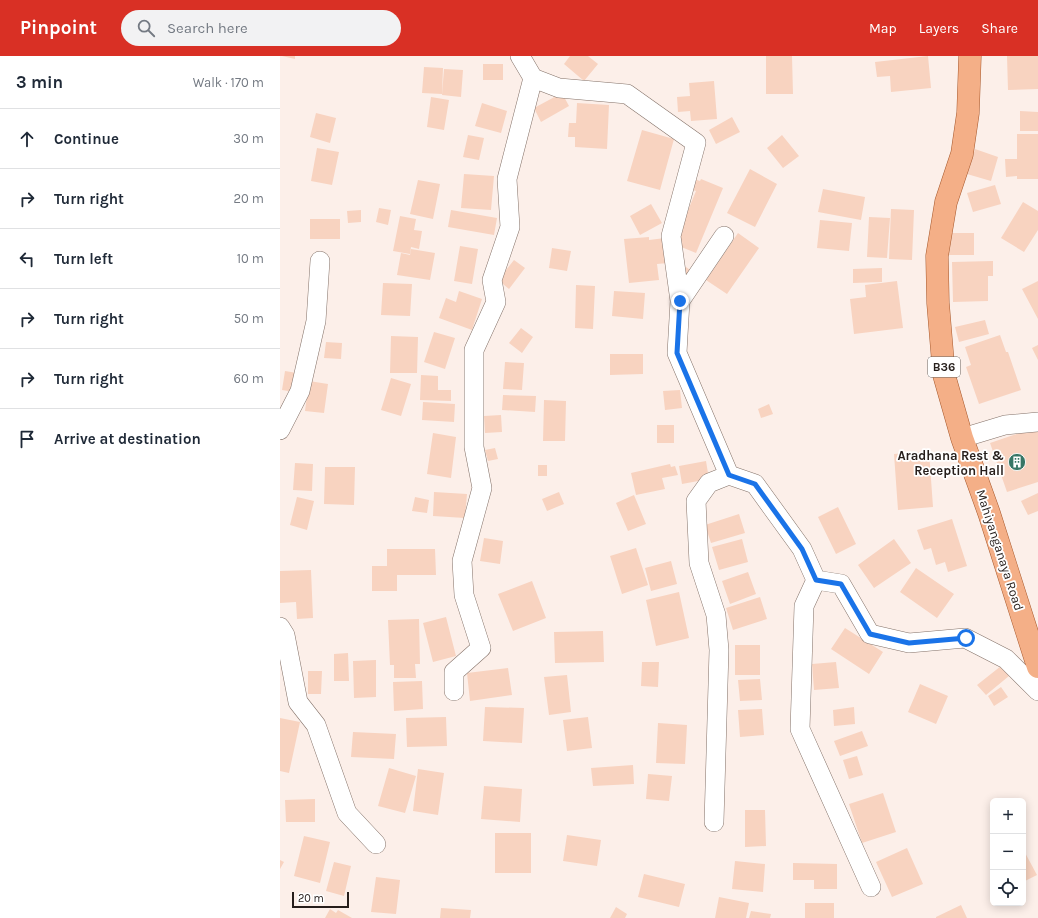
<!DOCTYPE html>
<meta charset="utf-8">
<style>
body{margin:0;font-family:Karla,sans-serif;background:#f2f2f3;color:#1f2937}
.controls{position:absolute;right:12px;bottom:12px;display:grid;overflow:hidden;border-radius:6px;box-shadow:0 2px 10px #0003}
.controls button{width:36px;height:36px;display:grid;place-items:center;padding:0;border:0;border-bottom:1px solid #e0e1e3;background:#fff;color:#1f2937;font:20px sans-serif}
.scale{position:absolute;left:12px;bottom:10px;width:57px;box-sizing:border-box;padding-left:4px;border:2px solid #261e1b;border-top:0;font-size:11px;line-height:14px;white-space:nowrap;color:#261e1b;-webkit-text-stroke:3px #fff;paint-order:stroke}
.stop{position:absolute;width:12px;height:12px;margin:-9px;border:3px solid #1a73e8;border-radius:50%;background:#fff}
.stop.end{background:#1a73e8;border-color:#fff;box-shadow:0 1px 4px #0008}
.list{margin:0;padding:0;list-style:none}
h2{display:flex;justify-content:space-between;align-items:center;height:52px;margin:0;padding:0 16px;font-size:17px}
h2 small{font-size:13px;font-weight:400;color:#747a83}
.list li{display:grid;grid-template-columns:26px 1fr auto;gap:12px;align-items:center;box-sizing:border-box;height:60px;padding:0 16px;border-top:1px solid #e0e1e3}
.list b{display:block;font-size:15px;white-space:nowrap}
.list em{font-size:13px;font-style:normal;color:#747a83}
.icon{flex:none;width:22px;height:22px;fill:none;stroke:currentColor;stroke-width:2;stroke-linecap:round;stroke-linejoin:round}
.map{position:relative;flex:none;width:758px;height:862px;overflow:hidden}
header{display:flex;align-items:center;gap:24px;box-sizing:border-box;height:56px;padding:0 20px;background:#d93025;color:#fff}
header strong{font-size:19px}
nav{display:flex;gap:22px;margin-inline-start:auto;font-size:14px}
.search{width:280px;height:36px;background:#f2f2f3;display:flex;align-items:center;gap:10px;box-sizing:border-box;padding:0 14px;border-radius:22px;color:#747a83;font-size:15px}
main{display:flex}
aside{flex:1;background:#fff}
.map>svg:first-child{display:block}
.building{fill:#f8d3c0}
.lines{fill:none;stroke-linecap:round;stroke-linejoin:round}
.minor-casing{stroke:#847269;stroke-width:20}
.primary-casing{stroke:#a7592d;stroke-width:23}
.minor{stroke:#fff;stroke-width:19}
.primary{stroke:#f4af87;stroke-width:22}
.route{stroke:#1a73e8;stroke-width:5}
.labels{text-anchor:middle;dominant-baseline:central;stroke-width:3.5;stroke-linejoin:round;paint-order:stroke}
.shield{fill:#fff;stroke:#67625f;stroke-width:1}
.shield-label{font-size:12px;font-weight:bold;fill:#261e1b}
.poi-label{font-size:13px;font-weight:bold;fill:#261e1b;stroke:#fff;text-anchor:end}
.street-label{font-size:13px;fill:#261e1b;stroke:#fff}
</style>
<header>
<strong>Pinpoint</strong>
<div class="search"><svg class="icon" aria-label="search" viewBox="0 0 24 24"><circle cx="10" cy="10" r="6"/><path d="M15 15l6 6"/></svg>Search here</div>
<nav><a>Map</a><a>Layers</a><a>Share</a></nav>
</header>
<main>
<aside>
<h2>3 min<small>Walk · 170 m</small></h2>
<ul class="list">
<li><svg class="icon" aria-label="ahead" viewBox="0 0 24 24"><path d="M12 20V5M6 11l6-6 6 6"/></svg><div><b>Continue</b></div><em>30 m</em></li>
<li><svg class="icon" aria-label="right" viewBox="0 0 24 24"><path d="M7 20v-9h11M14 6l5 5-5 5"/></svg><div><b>Turn right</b></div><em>20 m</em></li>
<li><svg class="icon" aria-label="left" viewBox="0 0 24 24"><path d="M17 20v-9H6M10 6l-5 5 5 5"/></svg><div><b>Turn left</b></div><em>10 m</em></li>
<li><svg class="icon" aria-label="right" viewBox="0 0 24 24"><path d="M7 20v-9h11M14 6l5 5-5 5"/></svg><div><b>Turn right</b></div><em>50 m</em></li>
<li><svg class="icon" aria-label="right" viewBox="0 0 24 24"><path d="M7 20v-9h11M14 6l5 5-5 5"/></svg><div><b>Turn right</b></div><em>60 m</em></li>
<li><svg class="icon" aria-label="arrive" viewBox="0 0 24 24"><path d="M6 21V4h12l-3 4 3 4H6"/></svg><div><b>Arrive at destination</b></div></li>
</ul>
</aside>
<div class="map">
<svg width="758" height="862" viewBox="0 0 758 862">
<rect width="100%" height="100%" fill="#fcefe9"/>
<!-- building -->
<path class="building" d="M2,0H15V3Z
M290,0H308L318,8L304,25L284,8Z
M486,0H512L513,38H486Z
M648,0L651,32L611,36L610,20L597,21L595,6Z
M727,0H758V33L728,34Z
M203,8H223V24H203Z
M144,11L163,12L162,38L142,37Z
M164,13L183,14L181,41L162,39Z
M434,25L437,63L411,65L410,55L398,56L397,41L410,40L409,27Z
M282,37L289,50L261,66L254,52Z
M151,41L169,44L164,74L147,71Z
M202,47L227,55L221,77L195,70Z
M297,47L329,49L327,93L295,91V81H288L289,67H296Z
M740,55L758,56V75H740Z
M36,57L56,62L50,87L30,81Z
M452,61L460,76L436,88L429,74Z
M362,74L394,83L380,134L347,125Z
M737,78H758V123H737V120L726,121L725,103H737Z
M188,79L204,82L199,104L183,101Z
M502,79L519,100L503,112L487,92Z
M37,92L59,96L52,129L31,125Z
M695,93L718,101L711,125L687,118Z
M470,113L497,128L475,171L447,157Z
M184,118L214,120L211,154L181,152Z
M414,123L420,125L421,123L443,132L416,197L394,188L416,135L410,133Z
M138,124L160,128L153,163L130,158Z
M715,129L721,148L693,156L687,137Z
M543,133L585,141L581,164L538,156Z
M743,146L758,155V174L744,196L721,182Z
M371,148L382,167L360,179L350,160Z
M99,152L111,154L108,169L96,166Z
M611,153L634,154L632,204L609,203Z
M81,154V166L68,167L67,155Z
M171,154L217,162L214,179L168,171Z
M120,160L136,163L134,174L142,175L139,193L131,191L130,198L113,195Z
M589,161L610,162L607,202L587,201Z
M30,163H60V183H30Z
M540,164L572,167L569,195L537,192Z
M458,177L479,192L447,238L426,224Z
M669,177H694V199H669Z
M369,181V184L385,182L388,207L377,208L379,224L349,227L344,183Z
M180,190L198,193L192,228L174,225Z
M272,192L291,195L287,215L269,212Z
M131,193L155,197L150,224L117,219L121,197L130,199Z
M234,204L245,212L229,233L218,224Z
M713,205V220H708V245L673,246L672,206Z
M406,211L413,216L407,224L400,220Z
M602,212V226L573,227V213Z
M617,225L623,272L574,278L570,243L586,241L585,229Z
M758,225V263L742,233Z
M103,227L132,228L130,260L101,259Z
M296,229L315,230L313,273L295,272Z
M179,235L202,243L192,274L159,262L166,242L176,246Z
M334,235L365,237L363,263L332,260Z
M705,264L709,278L679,286L675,271Z
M241,272L253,281L242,297L229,287Z
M154,276L175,282L165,313L144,306Z
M720,279L726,296H728L741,334L699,348L686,311L691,309L685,291Z
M111,280L138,281L137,317H110Z
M46,286L62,287L61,303L44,302Z
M758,289V304L752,292Z
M330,298H363V318L330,319Z
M225,306L244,307L242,334L223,333Z
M5,315L17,317L14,336L2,334Z
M141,319L158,320V334H171V345L140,344Z
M111,322L131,328L121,360L101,354Z
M29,325L48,328L44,357L25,355Z
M400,334L402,352L385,354L383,335Z
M223,339L256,340L255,356L222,354Z
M264,344L286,345L285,385H263Z
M143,346L175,348L174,366L142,364Z
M489,348L493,358L481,362L478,353Z
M221,359L222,376L205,377L204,360Z
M377,369H394V387H377Z
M757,371L758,375V426L727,436L710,387Z
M153,377L176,381L171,422L147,418Z
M215,392L218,403L208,405L205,394Z
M649,395L653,451L618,454L614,398Z
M426,405L429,423L402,428L399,410Z
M15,407L33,408L32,435L13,434Z
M390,408L391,411L395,410L398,419L382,422L385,433L356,439L351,417Z
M258,409H267V420H258Z
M45,411H75L74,449L44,448Z
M154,436L187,438L185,462L153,460Z
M279,436L284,448L267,455L262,443Z
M758,437V455L748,459L741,445Z
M354,439L366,468L348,475L336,447Z
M17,441L34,445L27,474L10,469Z
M135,441L149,444L147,457L132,455Z
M558,451L576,488L556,498L538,461Z
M459,458L465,477L431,487L425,469Z
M672,463L687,510L668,516L665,506L656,509L651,492L644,494L637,474Z
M204,482L223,485L220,508L200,505Z
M462,483L468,506L439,514L432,491Z
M614,483L631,507L594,532L578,509Z
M356,492L368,529L342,538L330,500Z
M107,493H155L156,519H117V535H92V510H107Z
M391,505L397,528L371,535L365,512Z
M636,512L674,538L657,562L620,536Z
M31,514L33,562L17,563L16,546L0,547V515Z
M468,516L476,538L450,548L442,525Z
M252,525L266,562L233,575L218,538Z
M399,536L409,582L376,590L366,544Z
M480,541L487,563L453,574L446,552Z
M166,561L176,600L153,606L143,567Z
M139,563L140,608H135L136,622H114V609H110L108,564Z
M565,572L603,596L589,618L551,593Z
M323,575L324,606L275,607L274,576Z
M455,589H480V619H455Z
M68,597L69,625H54V598Z
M96,604V641L74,642L73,605Z
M362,606H379L378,631L361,630Z
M556,606L559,632L534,634L532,608Z
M721,610L729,620L706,639L697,629Z
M228,612L232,639L190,645L187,617Z
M28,615H42L41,638H28Z
M287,619L291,656L269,659L264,621Z
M480,623L482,644L460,645L458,624Z
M142,625L143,653L114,655L113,626Z
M640,628L668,640L656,668L628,656Z
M721,631L728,641L714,650L708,640Z
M205,651L244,652L242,687L203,685Z
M574,651L575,668L554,670L553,654Z
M482,653L484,679L460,681L458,654Z
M166,661L167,690L127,691L126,662Z
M308,661L312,692L287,695L283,664Z
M0,662L20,666L9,717L0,715Z
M378,667L407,669L405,708L376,707Z
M582,675L588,690L560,700L554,685Z
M73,676L116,678L114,703L71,701Z
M577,700L583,719L569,723L563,704Z
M353,709L354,728L313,730L311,712Z
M109,712L136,720L125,757L98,750Z
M138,713L164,717L158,759L133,755Z
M368,718L392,720L389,745L366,743Z
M204,730L242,733L240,766L201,763Z
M603,737L616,776L582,787L569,748Z
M35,743V766H6L5,744Z
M465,754H485L486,790L465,791Z
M215,777H251V817H215Z
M287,779L321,784L317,810L283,805Z
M24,780L50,786L40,827L14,820Z
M627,792L643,828L612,841L596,806Z
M743,793L757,819L743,826Z
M0,804L4,806L0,813Z
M455,805L485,808L483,836L452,833Z
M54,806L71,810L64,840L46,835Z
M513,807L557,808V833H534V824H513Z
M364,818L405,828L399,851L358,841Z
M96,821L120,824L116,858L91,856Z
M439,841L469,847L466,862H435Z
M525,847H554V862H525Z
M681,849L687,862H656V861Z
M336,851L347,858L345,862H330Z
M161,852L191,854L190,862H160Z
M50,853L56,857L58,854L72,862H45Z
M471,855L491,858L490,862H469Z"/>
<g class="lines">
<defs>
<path id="minor" d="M253,22L279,32L347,38L416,87L391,180L400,245
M444,180L400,245L397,297L449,419
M0,374L20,335L36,265L40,205
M682,382L725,369L758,366
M0,571L5,579L18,646L36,669L67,757L96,788
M174,635V616L201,592L184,539L182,505L202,432L194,391V294L216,246L212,224L230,171L227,123L253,22L240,0
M434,766L439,594L436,559L419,507L416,445L429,427L449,419L475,428L522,493L536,524
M591,831L520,673L524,550L536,524L561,528L590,578L629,587L685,582L726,603L758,635"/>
<path id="primary" d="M690,0L688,57L682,98L666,146L657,200L658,247L664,319L682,382L709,457L758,611"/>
</defs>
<!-- minor casing -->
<use href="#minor" class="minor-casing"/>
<!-- primary casing -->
<use href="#primary" class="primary-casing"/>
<!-- minor -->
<use href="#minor" class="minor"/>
<!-- primary -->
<use href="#primary" class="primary"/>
</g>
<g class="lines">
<!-- route -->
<path class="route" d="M400,245L397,297L449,419L475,428L522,493L536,524L561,528L590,578L629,587L686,582"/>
</g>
<!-- icons -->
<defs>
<symbol id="building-disc" viewBox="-11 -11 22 22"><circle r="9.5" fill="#377665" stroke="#fff"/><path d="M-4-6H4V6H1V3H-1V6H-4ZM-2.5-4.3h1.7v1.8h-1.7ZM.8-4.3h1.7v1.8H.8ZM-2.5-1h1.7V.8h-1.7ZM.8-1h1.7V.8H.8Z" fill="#fff"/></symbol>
</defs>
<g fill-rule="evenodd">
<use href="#building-disc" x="727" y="396" width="20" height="20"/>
</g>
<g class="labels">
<!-- shield labels -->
<rect class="shield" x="648" y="301" width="32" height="20" rx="3"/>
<g class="shield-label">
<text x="664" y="311">B36</text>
</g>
<!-- poi labels -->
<g class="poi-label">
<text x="724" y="399">Aradhana Rest &amp;<tspan x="724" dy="15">Reception Hall</tspan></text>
</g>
<!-- street labels -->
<g class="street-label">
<text transform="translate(720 494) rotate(72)">Mahiyanganaya Road</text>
</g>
</g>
</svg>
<div class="controls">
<button>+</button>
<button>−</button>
<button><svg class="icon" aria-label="locate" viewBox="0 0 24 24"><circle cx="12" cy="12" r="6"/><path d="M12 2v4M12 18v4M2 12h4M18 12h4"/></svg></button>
</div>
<div class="scale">20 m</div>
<div class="stop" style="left:686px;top:582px"></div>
<div class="stop end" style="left:400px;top:245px"></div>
</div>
</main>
